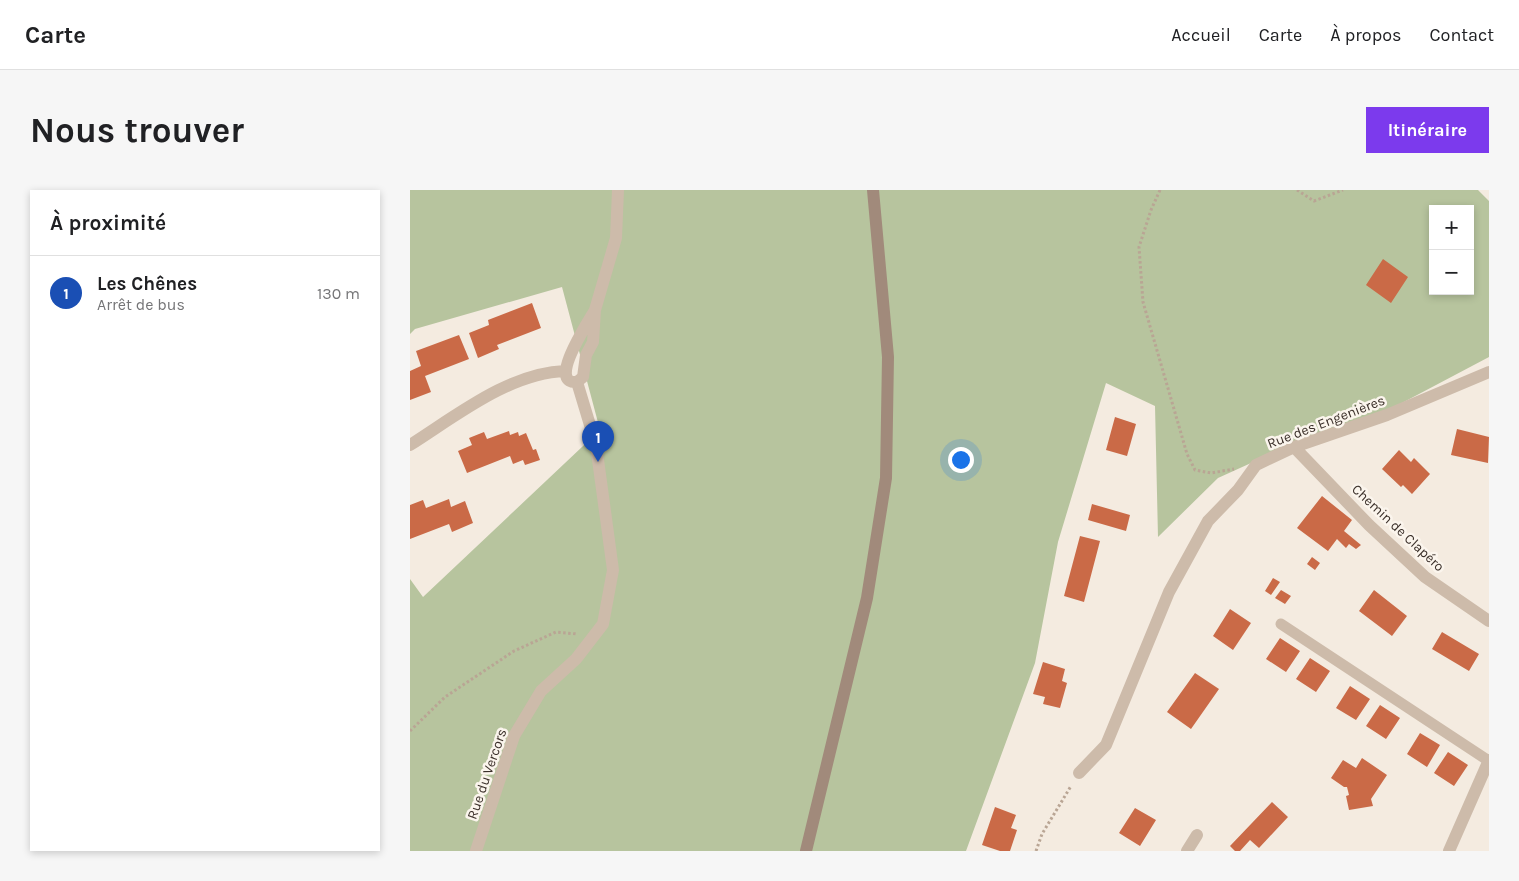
<!DOCTYPE html>
<html lang="fr">
<meta charset="utf-8">
<style>
body{margin:0;font-family:Karla,sans-serif;background:#f6f6f6;color:#202124}
.controls{position:absolute;right:15px;top:15px;display:grid;overflow:hidden;border-radius:0px;box-shadow:0 2px 8px #0003}
.controls button{width:45px;height:45px;display:grid;place-items:center;padding:0;border:0;border-bottom:1px solid #e0e0e0;background:#fff;color:#202124;font:25px sans-serif}
.you{position:absolute;left:550px;top:269px;width:18px;height:18px;margin:-12px;border:4px solid #fff;border-radius:50%;background:#1a73e8;box-shadow:0 0 0 8px #1a73e833}
.badge{display:grid;place-items:center;width:32px;height:32px;border-radius:50%;background:#7c3aed;color:#fff;font-size:16px;font-weight:700}
.pin{position:absolute;translate:-50% -41px;filter:drop-shadow(0 1px 2px #0008)}
.pin::after{content:'';position:absolute;top:26px;width:18px;height:15px;background:inherit;clip-path:polygon(0 0,100% 0,50% 100%)}
.list{margin:0;padding:0;list-style:none}
h2{display:flex;justify-content:space-between;align-items:center;height:65px;margin:0;padding:0 20px;font-size:21px}
h2 small{font-size:16px;font-weight:400;color:#757577}
.list li{display:grid;grid-template-columns:32px 1fr auto;gap:15px;align-items:center;box-sizing:border-box;height:75px;padding:0 20px;border-top:1px solid #e0e0e0}
.list b{display:block;font-size:19px;white-space:nowrap}
.list p{margin:0;font-size:16px;white-space:nowrap;color:#757577}
.list em{font-size:16px;font-style:normal;color:#757577}
.map{position:relative;flex:none;width:1079px;height:661px;overflow:hidden;border-radius:0px}
header{display:flex;align-items:center;gap:30px;box-sizing:border-box;height:70px;padding:0 25px;background:#fff;border-bottom:1px solid #e0e0e0}
header strong{font-size:24px}
nav{display:flex;gap:28px;margin-inline-start:auto;font-size:18px}
.intro{display:flex;align-items:center;justify-content:space-between;box-sizing:border-box;height:120px;padding:0 30px}
h1{margin:0;font-size:35px}
.button{padding:12px 22px;border-radius:0px;background:#7c3aed;color:#fff;font-size:18px;font-weight:700}
main{display:flex;gap:30px;padding:0 30px}
aside{flex:1;background:#fff;border-radius:0px;box-shadow:0 2px 8px #0003}
.map>svg:first-child{display:block}
.green{fill:#b7c49e;fill-rule:evenodd}
.building{fill:#ca6a47}
.lines{fill:none;stroke-linecap:round;stroke-linejoin:round}
.path{stroke:#b9a594;stroke-width:3;stroke-dasharray:2.5 2.5;stroke-linecap:butt}
.lane{stroke:#cdbbaa;stroke-width:11}
.street{stroke:#cdbbaa;stroke-width:12}
.secondary{stroke:#a18a7b;stroke-width:12}
.labels{text-anchor:middle;dominant-baseline:central;stroke-width:5;stroke-linejoin:round;paint-order:stroke}
.street-label{font-size:14px;fill:#3b302a;stroke:#fbf5ed}
</style>
<header>
<strong>Carte</strong>
<nav><a>Accueil</a><a>Carte</a><a>À propos</a><a>Contact</a></nav>
</header>
<div class="intro"><h1>Nous trouver</h1><a class="button">Itinéraire</a></div>
<main>
<aside>
<h2>À proximité<small></small></h2>
<ul class="list">
<li><span class="badge" style="background:#1a4fb4">1</span><div><b>Les Chênes</b><p>Arrêt de bus</p></div><em>130 m</em></li>
</ul>
</aside>
<div class="map">
<svg width="1079" height="661" viewBox="0 0 1079 661">
<rect width="100%" height="100%" fill="#f4ebe0"/>
<!-- green -->
<path class="green" d="M0,0H1068L1079,11V167L956,232L872,259L808,288L748,347L745,216L696,193L648,352L625,473L556,661H0V389L13,407L190,240L152,97L5,139L0,144ZM1023,19H1060V101H1023Z"/>
<!-- building -->
<path class="building" d="M973,69L998,87L981,113L956,95Z
M122,113L131,138L87,155L89,159L68,168L59,143L79,135L78,130Z
M49,145L59,169L15,186L21,202L0,210V181L11,176L6,161Z
M705,227L726,234L717,266L696,260Z
M1047,239L1079,247L1078,273L1041,265Z
M99,241L100,245L108,242L109,246L116,243L123,260L126,259L130,270L115,275L113,270L103,274L100,266L57,283L48,261L62,255L59,248L74,242L77,249Z
M989,260L1001,272L1004,268L1020,284L1002,304L993,295L991,297L972,279Z
M912,306L942,330L934,341L951,355L946,359L939,354L936,358L927,349L918,361L887,338Z
M39,309L41,317L55,311L63,333L42,342L39,334L0,349V315L13,310L16,318Z
M682,314L720,325L716,341L678,330Z
M670,346L690,351L674,412L654,406Z
M902,367L910,373L905,380L897,374Z
M863,388L870,392L861,405L855,401Z
M871,400L881,406L875,414L865,408Z
M964,400L997,426L982,446L949,421Z
M820,419L841,433L823,460L803,446Z
M1032,442L1069,464L1059,481L1022,459Z
M870,448L890,461L876,482L856,469Z
M900,468L920,481L906,502L886,489Z
M633,472L655,479L652,491L657,493L650,518L633,514L635,507L623,504Z
M785,483L809,499L781,539L757,522Z
M940,496L960,509L946,530L926,518Z
M970,515L990,528L976,549L956,536Z
M1010,543L1030,555L1017,577L997,564Z
M1038,562L1058,575L1044,596L1024,583Z
M952,568L977,585L961,609L963,616L939,620L936,606L939,605L937,597H934L921,588L933,570L946,578Z
M862,612L878,627L849,658L840,650L830,661H825L820,656Z
M585,617L606,625L601,638L607,640L600,661H590L572,655Z
M725,618L746,630L730,656L709,643Z"/>
<g class="lines">
<!-- path -->
<path class="path" d="M750,0L741,20L729,57L733,112L777,264L785,280L801,283L824,279
M887,0L904,11L933,0
M0,541L35,507L104,461L146,442L167,444
M626,661L632,644L661,596"/>
<!-- lane -->
<path class="lane" d="M871,434L1079,571"/>
<!-- street -->
<path class="street" d="M185,120C179,131 136,195 167,192L173,187L176,165L183,152L185,120L206,48L208,0
M0,255C46,226 99,183 155,181
M884,257L959,335L1015,387L1079,431
M669,583L696,555L759,402L798,331L828,300L846,275L884,257L977,225L1079,182
M66,661L104,546L131,501L166,469L193,434L203,380L186,255L167,192
M777,661L787,645
M1039,661L1079,570"/>
<!-- secondary -->
<path class="secondary" d="M396,661L457,408L476,288L478,167L463,0"/>
</g>
<g class="labels">
<!-- street labels -->
<g class="street-label">
<text transform="translate(916 232) rotate(-21)">Rue des Engenières</text>
<text transform="translate(988 338) rotate(43)">Chemin de Clapéro</text>
<text transform="translate(77 584) rotate(-71)">Rue du Vercors</text>
</g>
</g>
</svg>
<div class="controls">
<button>+</button>
<button>−</button>
</div>
<div class="you"></div>
<div class="pin badge" style="left:188px;top:272px;background:#1a4fb4">1</div>
</div>
</main>
